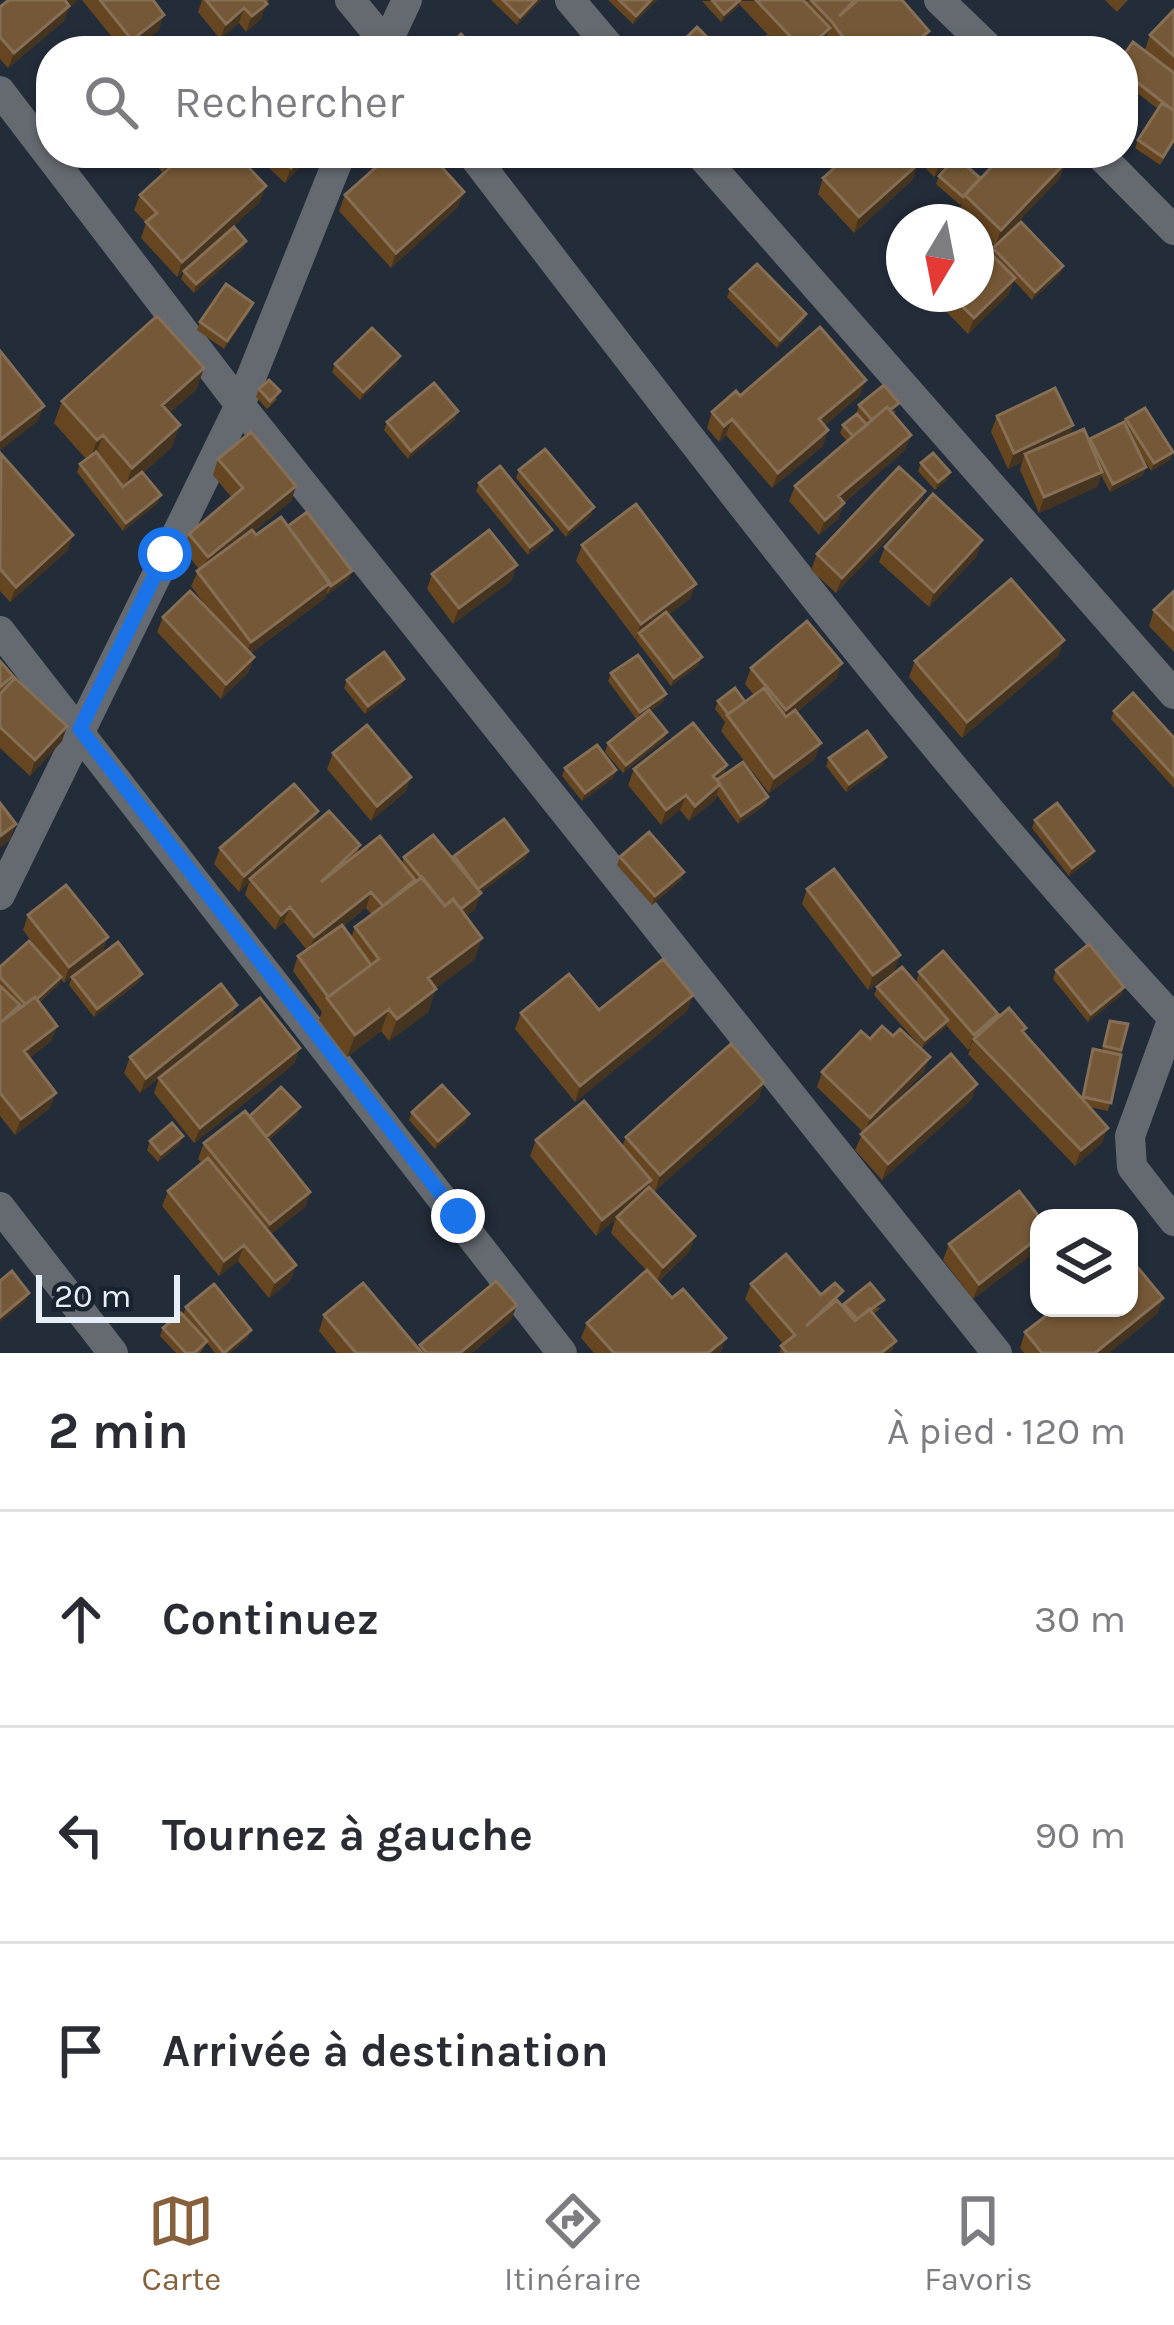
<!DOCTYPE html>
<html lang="fr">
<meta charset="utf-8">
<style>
body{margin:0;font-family:Karla,sans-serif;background:#f2f2f3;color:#2b2b33}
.controls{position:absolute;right:36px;bottom:36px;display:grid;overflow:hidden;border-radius:24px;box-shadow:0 3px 9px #0004}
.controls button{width:108px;height:108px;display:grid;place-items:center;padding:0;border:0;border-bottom:3px solid #e1e1e2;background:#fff;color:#2b2b33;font:60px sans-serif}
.compass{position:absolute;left:886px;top:204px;width:108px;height:108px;border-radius:50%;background:#fff;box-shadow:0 3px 9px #0004;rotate:190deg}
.scale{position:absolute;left:36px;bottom:30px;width:144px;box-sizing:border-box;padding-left:12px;border:6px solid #e8eef7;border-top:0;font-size:33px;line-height:42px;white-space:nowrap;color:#e8eef7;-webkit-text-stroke:9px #19222f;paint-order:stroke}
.stop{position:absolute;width:36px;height:36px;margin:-27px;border:9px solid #1a73e8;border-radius:50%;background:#fff}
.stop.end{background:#1a73e8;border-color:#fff;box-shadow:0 3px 12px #0008}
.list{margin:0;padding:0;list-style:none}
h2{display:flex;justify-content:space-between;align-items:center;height:156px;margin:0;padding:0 48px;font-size:51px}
h2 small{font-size:39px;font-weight:400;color:#7c7c81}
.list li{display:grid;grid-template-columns:78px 1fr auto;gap:36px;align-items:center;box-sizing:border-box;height:216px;padding:0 48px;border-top:3px solid #e1e1e2}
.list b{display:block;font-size:45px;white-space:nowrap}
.list em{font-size:39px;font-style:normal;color:#7c7c81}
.icon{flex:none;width:66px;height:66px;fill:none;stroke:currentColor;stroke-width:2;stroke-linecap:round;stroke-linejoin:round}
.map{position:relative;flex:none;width:1174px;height:1353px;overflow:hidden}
.search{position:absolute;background:#fff;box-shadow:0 3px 9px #0004;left:36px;right:36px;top:36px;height:132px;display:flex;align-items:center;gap:30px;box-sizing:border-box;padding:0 42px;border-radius:48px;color:#7c7c81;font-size:45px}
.sheet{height:804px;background:#fff}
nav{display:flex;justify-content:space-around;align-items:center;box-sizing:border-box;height:168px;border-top:3px solid #e1e1e2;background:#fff;font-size:33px;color:#7c7c81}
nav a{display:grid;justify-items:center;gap:6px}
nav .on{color:#86613c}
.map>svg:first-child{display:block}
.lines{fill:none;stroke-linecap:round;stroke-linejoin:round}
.street{stroke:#656a71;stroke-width:30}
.wall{fill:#664620;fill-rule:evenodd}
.shaded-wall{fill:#453420}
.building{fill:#745837;stroke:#866f55;stroke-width:3}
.route{stroke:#1a73e8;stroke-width:15}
</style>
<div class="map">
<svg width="1174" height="1353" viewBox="0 0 1174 1353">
<rect width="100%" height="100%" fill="#232c39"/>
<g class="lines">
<!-- street -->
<path class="street" d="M350,0L392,51
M570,0L613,51
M939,0L992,51
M383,51L407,0
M0,91L240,405L997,1353
M471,153C697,447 920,745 1173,1018L1130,1136L1132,1167L1174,1221
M699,153L1174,694
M1098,153L1174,230
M0,631L562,1353
M0,895L240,405L341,153
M0,1207L113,1353"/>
</g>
<!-- wall -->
<path class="wall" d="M9,0H78L69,8L64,21L8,68L0,59V7Z
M82,0H153L159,30L133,51H123Z
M202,0H269L266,3L261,19L246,32L239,23L220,39L198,12Z
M491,0H541L517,25Z
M608,0H657L633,24Z
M902,0L929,31L923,47L918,51H836L826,38L824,43L816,51H783L739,4L721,22L702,1Z
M1105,0H1128L1117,12Z
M1174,10V142L1160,165L1135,148L1138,140L1158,109L1123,82V56L1145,50L1150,35Z
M146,153H235L260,202L177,277L141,238L146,223L134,210L140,195L163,173Z
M253,153H313L285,183Z
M911,153H986L969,169L980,178H1060L995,246L976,227V222H970L959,211L962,203L960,205L936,184L939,176L955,157L934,177Z
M823,178L913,179L854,233L818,194Z
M345,195L458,207L391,268L339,211Z
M246,241L243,249L194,293L181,279L184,271Z
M993,248L1060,274L1032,300L1014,281L1009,294L968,334L929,294H976Z
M730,289L803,322L777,348L727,297Z
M253,303L250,311L224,349L197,330L200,322Z
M400,356L397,364L360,400L332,372L335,364Z
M204,368L196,390L169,413L172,447L143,473L158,503L123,531L77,472L80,464L86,459L54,423L62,401Z
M259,389L277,399L267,409L256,397Z
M860,395L824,426L823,446L772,488L726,435L719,442L707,428L712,412L740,396Z
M859,405L896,411L893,414L911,435L905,450L844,503L838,519L819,535L789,501L795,486L847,441L840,433L843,425L856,414Z
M997,416L1073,425L1070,435L1089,441L1125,424L1126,419L1173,452L1170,460L1151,471L1137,448L1146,467L1143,475L1110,492L1101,475L1097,487L1039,513L1020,470L1022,462L1008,469L991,432Z
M455,420L408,459L384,430L387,422Z
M0,455L68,550L10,602L0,591Z
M218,459L296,486L291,501L253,532L256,535L288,526L349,579L328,594L327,593L324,599L251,653L254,657L248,673L221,699L157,632L163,617L210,612L191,586L199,569L183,549L189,534L232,498L213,475Z
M921,463L950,472L947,480L935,490L918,471Z
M519,470L591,516L566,537L516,478Z
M479,483L549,538L528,555L476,491Z
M925,491L919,506L836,593L811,570L817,554Z
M582,545L690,599L668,615L699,665L671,686L576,561Z
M885,547L977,556L929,607L879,562Z
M517,565L511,581L453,624L427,589L432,574Z
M1174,591V652L1149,626L1154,610Z
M1064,640L1058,656L962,738L909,677L915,661Z
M0,661L10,683L67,726L62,741L30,776L0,748Z
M751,668L837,678L797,712L815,759L769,793L721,731L725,722L715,709L718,701L745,702L754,695L745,684Z
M611,673L666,694L663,702L650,711L664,740L623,773L605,752L608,743L637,720L608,681Z
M404,679L401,687L365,714L344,688L347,680Z
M1114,711L1174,738V788L1111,719Z
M333,753L411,777L405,792L371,821L327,769Z
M829,758L883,765L846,792L826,766Z
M727,765L723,776L768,797L765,805L738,824L717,795L715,800L689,821L680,810L661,825L628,785L634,769Z
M565,768L616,770L613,778L582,801L562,776Z
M1035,820L1091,859L1069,876L1032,828Z
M313,824L360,845L357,854L402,864L404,857L453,860L454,856L528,851L525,859L480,893L475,909L466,916L482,938L474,960L436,988L428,1012L389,1041L381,1031L347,1057L319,1020L322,1012L293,971L298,956L307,950L284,922L275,930L245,895L249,882L239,892L214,864L220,848ZM366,908L372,915L355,927L351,938L343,926Z
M620,857L684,872L681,880L652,905L617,865Z
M807,889L900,955L894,971L868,990L802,904Z
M28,915L108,937L102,952L64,983L61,979L58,985L39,1003L57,1026L51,1041L29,1058L50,1108L15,1135L0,1116V967L46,961L23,930Z
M1056,970L1124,987L1121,995L1088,1022L1053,979Z
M919,972L998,1014L995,1020L1026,1028L1024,1033L1082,1098L1093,1049L1102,1051L1110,1021L1128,1024L1108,1111L1090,1107L1102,1143L1075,1166L968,1054L971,1048L968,1050L946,1025L922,1048L874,995L877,987L916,983Z
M72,977L139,982L94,1017L69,985Z
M693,995L687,1011L575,1102L515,1029L521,1013L599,1010Z
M231,1020L300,1048L294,1064L194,1143L154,1093L159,1078L140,1093L124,1073L130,1057Z
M870,1039L924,1072L883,1114L972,1099L882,1180L855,1150L863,1132L817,1087L822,1072Z
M759,1098L655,1191L649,1184L648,1188L695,1236L689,1252L658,1282L672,1298L726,1338L720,1353H594L581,1338L587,1323L646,1270L611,1233L615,1220L596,1236L530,1156L536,1140L622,1147L626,1137Z
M300,1107L297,1115L269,1140L310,1192L305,1207L271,1234L296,1265L290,1281L269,1298L238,1261L219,1276L162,1206L168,1191L202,1163L198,1159L204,1143L250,1116Z
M412,1112L466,1122L435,1149L409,1120Z
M150,1141L180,1144L158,1162L147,1150Z
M1039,1218V1249L973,1299L943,1260L949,1244Z
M751,1284L821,1295L839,1302L843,1307L844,1304L881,1308L873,1314L891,1353H779L783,1344L745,1299Z
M1163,1298L1157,1314L1109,1353H1024L1020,1348L1025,1332Z
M517,1305L511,1320L472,1353H337L319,1331L324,1315L419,1350L420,1345Z
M186,1307L248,1338L230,1353H215L207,1343L200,1353H176L160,1336L163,1328L183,1315Z"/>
<!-- shaded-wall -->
<path class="shaded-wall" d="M65,0H78L69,8L64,21L8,68L14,53Z
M536,0H541L517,25L520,17Z
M651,0H657L633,24L636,16Z
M740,0L739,6L721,22L724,14Z
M267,4L261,19L246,32L252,16Z
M244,8L239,23L220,39L226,24Z
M164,15L159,30L133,51H128L132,40Z
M830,28L824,43L816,51H805Z
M929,31L923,47L918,51H905Z
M174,153H187L163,173L168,158Z
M304,153H313L285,183L291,168Z
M949,153H957L955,157L934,177L940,162Z
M975,153H986L969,170L974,154Z
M1066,162L1060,178L995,246L1001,230Z
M918,164L913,179L854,233L859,217Z
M266,186L260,202L177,277L182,262Z
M464,192L458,207L391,268L396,253Z
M246,241L243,249L194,293L196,284Z
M1063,266L1060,274L1032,300L1035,292Z
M1015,278L1009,294L968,334L974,318Z
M253,303L250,311L224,349L227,341Z
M806,314L803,322L777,348L780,340Z
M400,356L397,364L360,400L363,392Z
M204,368L196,390L154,427L162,405Z
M866,380L860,395L813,435L819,419Z
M44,406L38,421L0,451V440Z
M458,411L455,420L408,459L411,451Z
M732,419L726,435L719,442L724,426Z
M180,425L172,447L124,490L132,468Z
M1073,425L1068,441L1025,454L1022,462L1008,469L1014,453Z
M828,430L823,446L772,488L778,473Z
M103,435L95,457L89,463L97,440Z
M911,435L905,450L833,512L838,496Z
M1173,452L1170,460L1151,471L1154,463Z
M1146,467L1143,475L1110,492L1113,484Z
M950,472L947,480L935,490L938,482Z
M1102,472L1097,487L1039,513L1044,497Z
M296,486L291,501L202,573L208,557Z
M925,491L919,506L836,593L842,578Z
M161,495L158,503L123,531L126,523Z
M844,503L838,519L819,535L825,520Z
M594,507L591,516L566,537L569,529Z
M552,530L549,538L528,555L530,547Z
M73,535L68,550L10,602L16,587Z
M982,540L977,556L929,607L934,592Z
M517,565L511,581L453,624L459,608Z
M352,571L349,579L328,594L331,586Z
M330,583L324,599L245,657L251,642Z
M696,584L690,599L641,636L639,633L635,640L641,624Z
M1064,640L1058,656L962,738L967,722Z
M254,657L248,673L221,699L226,684Z
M702,657L699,665L671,686L674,678Z
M842,663L837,678L781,725L786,710Z
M404,679L401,687L365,714L368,706Z
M666,694L663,702L637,720L640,712Z
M67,726L62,741L30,776L35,760Z
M667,732L664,740L623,773L626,765Z
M821,743L815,759L769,793L774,778Z
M886,757L883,765L846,792L849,784Z
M727,765L721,780L717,784L713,776Z
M616,770L613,778L582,801L585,793Z
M411,777L405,792L371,821L377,806Z
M720,784L715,800L689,821L695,806Z
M686,795L680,810L661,825L666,810Z
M768,797L765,805L738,824L741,816Z
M318,811L313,826L239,892L244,876Z
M16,824L10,840L0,848V836Z
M528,851L525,859L475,897L478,889Z
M1094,851L1091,859L1069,876L1072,868Z
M684,872L681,880L652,905L655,896Z
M371,892L366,908L308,952L314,937Z
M481,893L475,909L451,927L457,912Z
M290,907L284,922L275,930L281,915Z
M108,937L102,952L64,983L69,967Z
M482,938L474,960L420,1000L428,978Z
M900,955L894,971L868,990L873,975Z
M142,974L139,982L94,1017L97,1009Z
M61,977L58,985L25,1015L28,1007Z
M1124,987L1121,995L1088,1022L1091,1014Z
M436,989L428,1012L389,1041L397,1019Z
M693,995L687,1011L575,1102L580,1086Z
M237,1005L231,1020L140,1093L146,1078Z
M389,1009L381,1031L347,1057L355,1035Z
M998,1014L992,1029L974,1039L968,1050L974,1035Z
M948,1020L945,1028L922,1048L925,1040Z
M57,1026L51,1041L18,1066L24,1051Z
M300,1048L294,1064L194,1143L200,1128Z
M930,1057L924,1072L864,1134L870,1118Z
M764,1082L759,1098L655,1191L660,1175Z
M977,1084L972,1099L882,1180L888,1164Z
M56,1093L50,1108L15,1135L21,1119Z
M300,1107L297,1115L263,1145L266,1137Z
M469,1114L466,1122L435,1149L438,1141Z
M1108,1128L1102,1143L1075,1166L1081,1150Z
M183,1136L180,1144L158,1162L161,1154Z
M651,1180L645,1196L596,1236L602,1220Z
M310,1192L305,1207L264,1240L270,1224Z
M695,1236L689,1252L657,1282L663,1267Z
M1039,1237V1249L973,1299L979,1284Z
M244,1245L238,1261L219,1276L224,1261Z
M296,1265L290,1281L269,1298L275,1282Z
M29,1293L26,1301L0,1322V1317Z
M1163,1298L1157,1314L1109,1353H1095Z
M517,1305L511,1320L472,1353H460Z
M251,1330L248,1338L230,1353H224Z
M726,1338L720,1353H708Z
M896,1341L891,1353H881Z"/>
<!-- building -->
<path class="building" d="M9,0H65L69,6L14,53L0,37V7Z
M100,0H153L164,15L132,40Z
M206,0H264L267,4L252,16L244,8L226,24Z
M503,0H536L520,17Z
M619,0H651L636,16Z
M712,0H740L724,14Z
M756,0H803L830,28L804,51Z
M811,0H855L839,16L858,0H902L929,31L905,51H853L832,22Z
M1174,10V56L1150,35Z
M697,27L721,51H673Z
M461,34L478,51H444Z
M767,37L778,51H749Z
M317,42L325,51H307Z
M1133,42L1174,73V139L1163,157L1138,140L1162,103L1174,111L1123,71V56Z
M1123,86L1135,95L1123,110Z
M186,153H235L266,186L182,262L146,222L157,213L140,195Z
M275,153H304L291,168Z
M392,153H429L464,192L396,253L345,195Z
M851,153H909L918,164L859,217L823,178Z
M931,153H949L940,162Z
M1005,153H1056L1066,162L1001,230L965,195Z
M956,157L980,178L963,197L939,176Z
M1021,222L1063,266L1035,292L993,248Z
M234,227L246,241L196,284L184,271Z
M976,239L1015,278L974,318L950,294H976Z
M757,264L806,314L780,340L730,289Z
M226,284L253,303L227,341L200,322Z
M157,316L204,368L162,405L180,425L132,468L103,435L97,440L62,401Z
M820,327L866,380L819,419L828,430L778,473L732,419L724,426L712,412L736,391L740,396Z
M372,328L400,356L363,392L335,364Z
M0,351L44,406L0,440Z
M269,380L280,391L270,401L259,389Z
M434,383L458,411L411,451L387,422Z
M884,385L899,403L890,410L887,407L872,420L859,405Z
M1055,388L1073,425L1014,453L997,416Z
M887,407L911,435L838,496L844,503L825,520L795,486Z
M1145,408L1173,452L1154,463L1126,419Z
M857,414L867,425L853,436L843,425Z
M1124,422L1146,467L1113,484L1090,439Z
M1084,429L1102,472L1044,497L1025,454Z
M251,432L296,486L208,557L189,534L243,488L218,459Z
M545,449L594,507L569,529L519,470Z
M96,452L123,487L142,472L161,495L126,523L80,464Z
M933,453L950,472L938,482L921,463Z
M1,454L73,535L16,587L0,569Z
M500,466L552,530L530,547L479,483Z
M899,467L925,491L842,578L817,554Z
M933,494L982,540L934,592L885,547Z
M636,504L696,584L641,624L582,545Z
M307,512L352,571L331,586L288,526Z
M281,517L330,583L251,642L197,571L252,530L256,535Z
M489,530L517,565L459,608L432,574Z
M1011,579L1064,640L967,722L915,661Z
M190,591L254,657L226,684L163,617Z
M1174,591V630L1154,610Z
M666,612L702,657L674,678L639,633Z
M807,621L842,663L786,710L751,668Z
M384,652L404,679L368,706L347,680Z
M638,655L666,694L640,712L611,673Z
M0,661L13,676L0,687Z
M15,678L67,726L35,760L0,727V694Z
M735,688L745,702L728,714L718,701Z
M764,688L786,717L795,710L821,743L774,778L727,715Z
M1133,693L1174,738V776L1114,711Z
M649,710L667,732L626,765L608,743Z
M693,723L727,765L713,776L720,784L695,806L686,795L666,810L634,769Z
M367,725L411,777L377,806L333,753Z
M867,731L886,757L849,784L829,758Z
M597,745L616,770L585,793L565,768Z
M743,762L768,797L741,816L717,780Z
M294,784L318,811L244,876L220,848Z
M0,803L16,824L0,836Z
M1057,803L1094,851L1072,868L1035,820Z
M329,811L360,845L321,882L380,836L415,880L383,906L371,892L314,937L290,907L281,915L250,879Z
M504,819L528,851L478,889L454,856Z
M649,832L684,872L655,896L620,857Z
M433,835L481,893L461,909L453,899L445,906L404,857Z
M834,869L900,955L873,975L807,889Z
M422,877L445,906L453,899L482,938L428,978L436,989L397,1019L389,1009L355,1035L327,998L379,959L355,927Z
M66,885L108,937L69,967L28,915Z
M342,925L371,965L328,997L298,956Z
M29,941L61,977L37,999L35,997L25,1004L0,977V967Z
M118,942L142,974L97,1009L72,977Z
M1089,944L1124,987L1091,1014L1056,970Z
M943,951L998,1014L974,1035L919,972Z
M663,959L693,995L580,1086L521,1013L569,974L599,1010Z
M902,967L948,1020L925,1040L877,987Z
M221,984L237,1005L146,1078L130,1057Z
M0,986L20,1005L0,1023Z
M35,997L57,1026L24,1051L56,1093L21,1119L0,1093V1023Z
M260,998L300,1048L200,1128L159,1078Z
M1009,1008L1026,1028L1022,1031L1108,1128L1081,1150L974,1039Z
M1110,1021L1128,1024L1121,1050L1104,1046Z
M882,1026L893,1036L900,1029L930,1057L870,1118L822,1072L861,1031L870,1039Z
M731,1044L764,1082L660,1175L626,1137Z
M1093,1049L1121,1055L1111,1103L1083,1097Z
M951,1054L977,1084L888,1164L861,1134Z
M442,1085L469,1114L438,1141L412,1112Z
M281,1087L300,1107L266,1137L250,1116Z
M584,1101L651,1180L602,1220L536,1140Z
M245,1111L310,1192L270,1224L204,1143Z
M172,1123L183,1136L161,1154L150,1141Z
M208,1158L296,1265L275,1282L244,1245L224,1261L168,1191Z
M649,1187L695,1236L663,1267L617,1217Z
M1019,1191L1040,1218L1039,1237L979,1284L949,1244Z
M786,1254L821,1295L835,1283L843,1291L806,1326L837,1300L855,1321L869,1309L896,1341L881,1353H787L781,1346L795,1335L751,1284Z
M1129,1257L1163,1298L1095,1353H1042L1025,1332L1056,1308H1129Z
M647,1270L672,1298L683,1289L726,1338L708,1353H614L587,1323Z
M12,1271L29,1293L0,1317V1281Z
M496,1281L517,1305L460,1353H427L420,1345Z
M363,1283L422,1353H356L324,1315Z
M870,1283L884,1300L857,1319L844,1304Z
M214,1284L251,1330L224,1353L186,1307Z
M181,1313L207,1341L194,1353H186L163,1328Z"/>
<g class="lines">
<!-- route -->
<path class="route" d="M165,554L80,729L458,1216"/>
</g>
</svg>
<div class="controls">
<button><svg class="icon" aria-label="layers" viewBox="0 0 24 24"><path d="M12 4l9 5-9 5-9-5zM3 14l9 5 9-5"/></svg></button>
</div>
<svg class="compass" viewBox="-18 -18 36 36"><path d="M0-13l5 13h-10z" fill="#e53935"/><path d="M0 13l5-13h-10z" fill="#7c7c81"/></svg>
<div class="scale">20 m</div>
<div class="stop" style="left:165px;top:554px"></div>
<div class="stop end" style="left:458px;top:1216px"></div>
<div class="search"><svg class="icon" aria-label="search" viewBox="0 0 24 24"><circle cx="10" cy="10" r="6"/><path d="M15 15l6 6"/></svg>Rechercher</div>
</div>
<section class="sheet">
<h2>2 min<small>À pied · 120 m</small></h2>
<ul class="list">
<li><svg class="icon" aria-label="ahead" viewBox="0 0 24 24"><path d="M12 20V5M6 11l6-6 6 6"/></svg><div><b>Continuez</b></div><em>30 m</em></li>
<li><svg class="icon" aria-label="left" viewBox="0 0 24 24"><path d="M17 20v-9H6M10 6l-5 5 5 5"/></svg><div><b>Tournez à gauche</b></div><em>90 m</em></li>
<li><svg class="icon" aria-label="arrive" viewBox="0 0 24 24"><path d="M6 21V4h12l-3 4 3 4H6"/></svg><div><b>Arrivée à destination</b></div></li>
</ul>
</section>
<nav>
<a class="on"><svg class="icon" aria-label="map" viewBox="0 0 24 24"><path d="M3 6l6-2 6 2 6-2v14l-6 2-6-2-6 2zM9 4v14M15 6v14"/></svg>Carte</a>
<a><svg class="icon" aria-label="directions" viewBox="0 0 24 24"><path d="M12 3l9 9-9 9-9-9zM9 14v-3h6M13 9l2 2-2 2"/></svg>Itinéraire</a>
<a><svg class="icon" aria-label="saved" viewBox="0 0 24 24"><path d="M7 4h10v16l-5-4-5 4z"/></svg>Favoris</a>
</nav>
